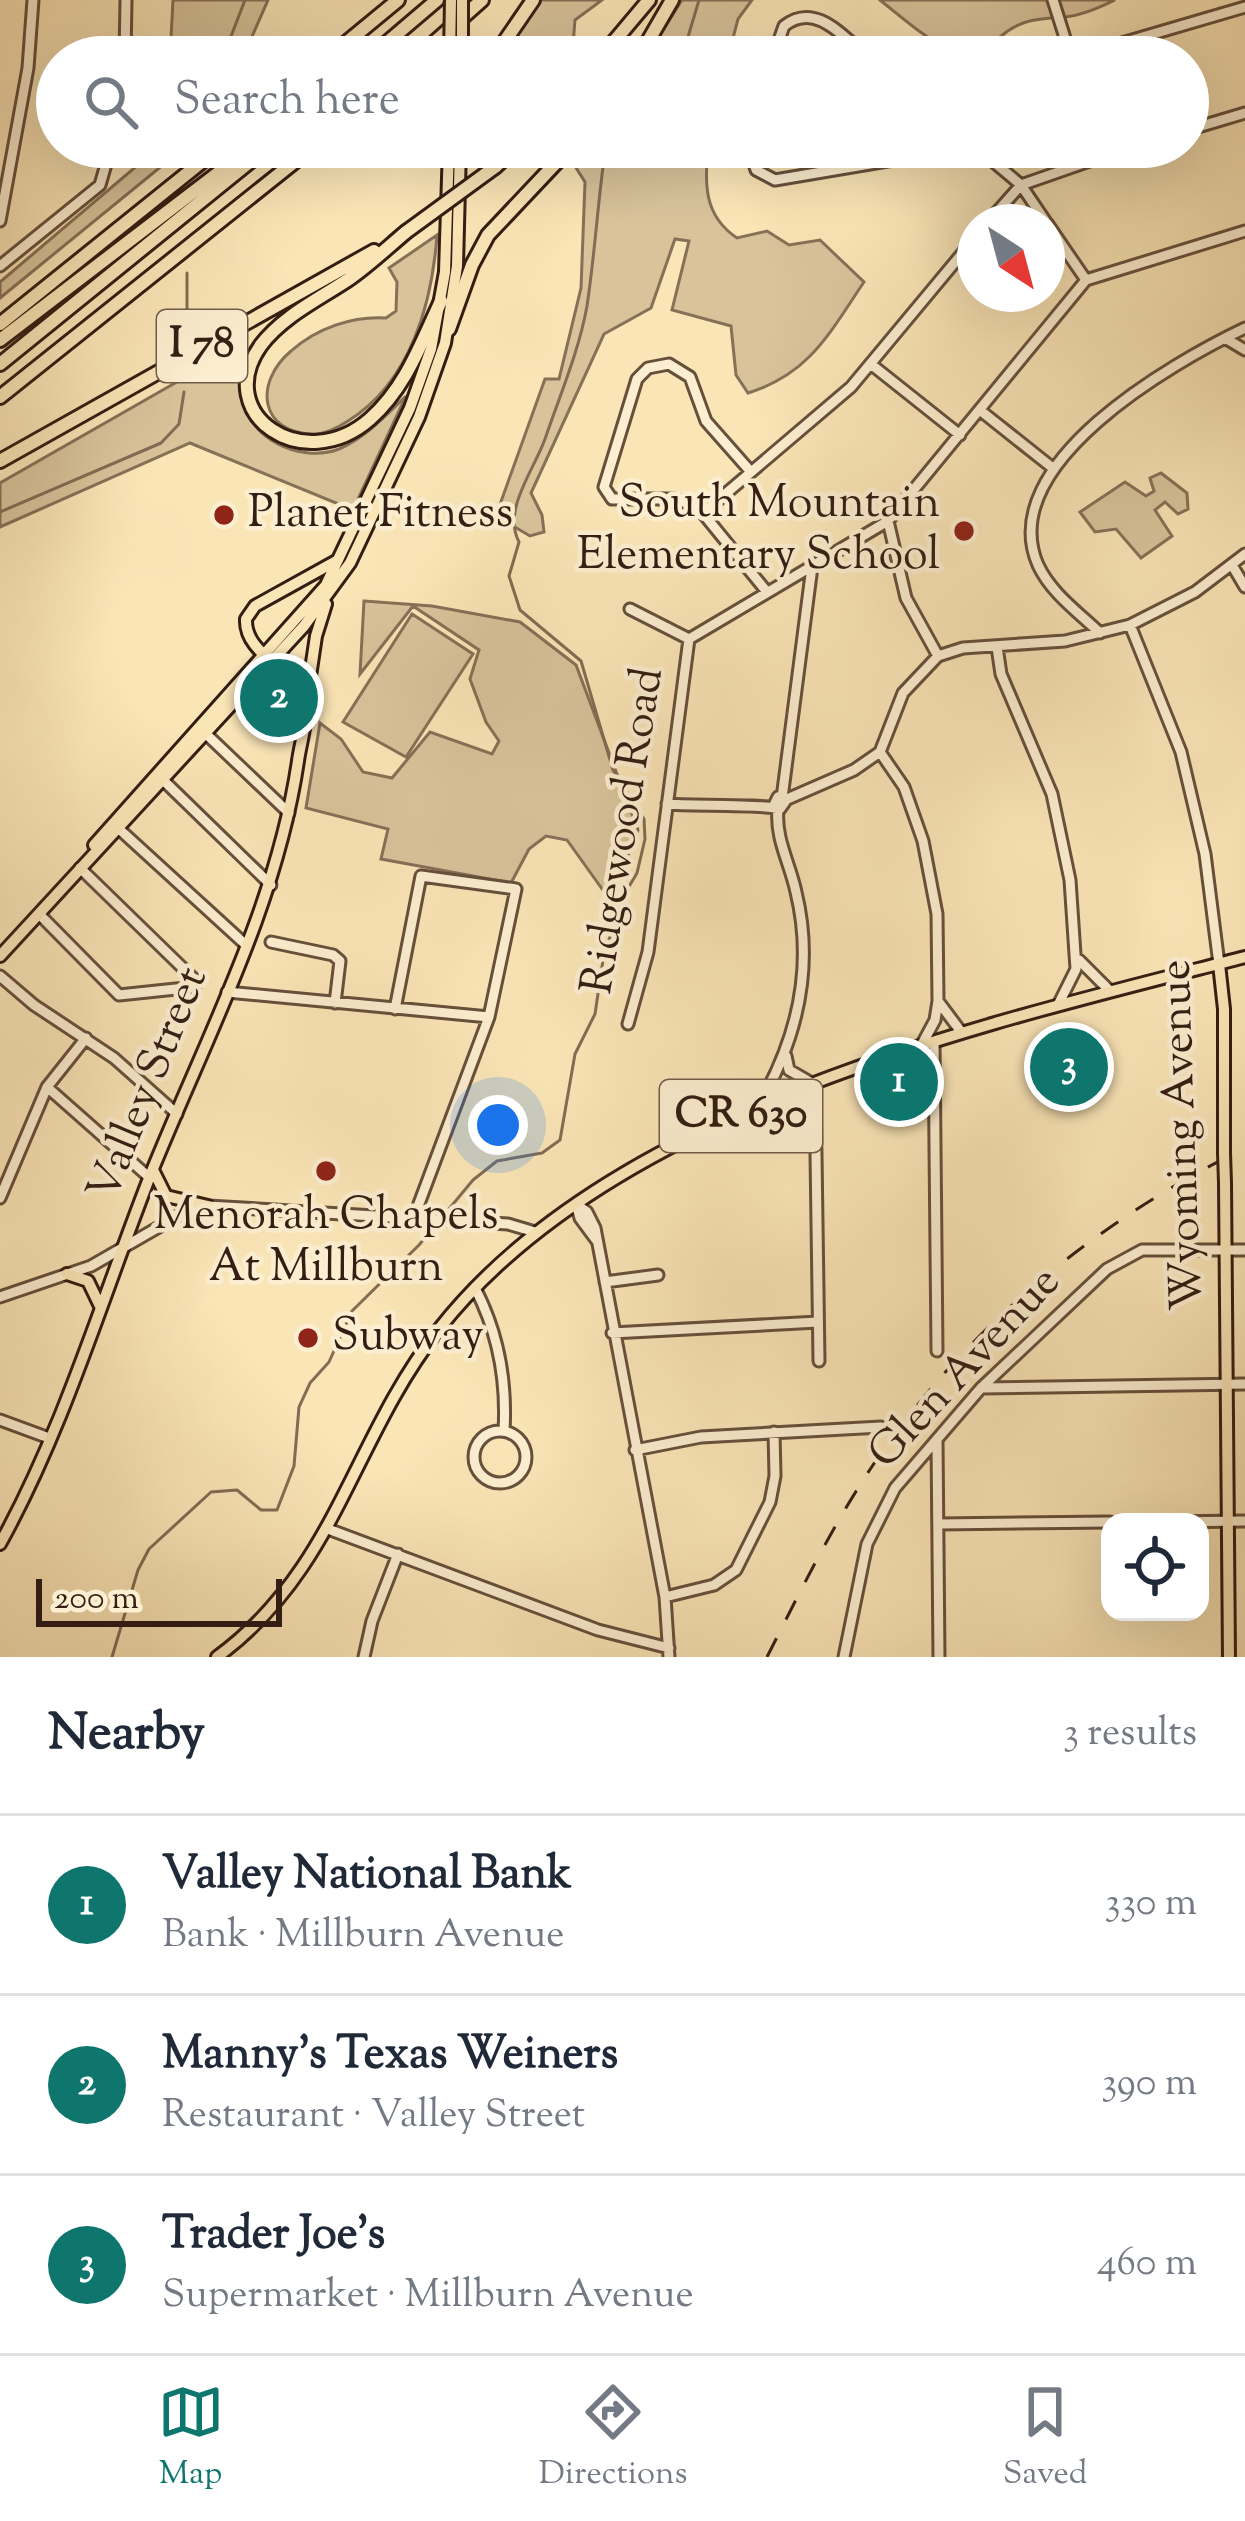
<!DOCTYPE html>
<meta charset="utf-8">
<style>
body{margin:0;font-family:"Sorts Mill Goudy",serif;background:#f2f2f3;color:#1f2937}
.controls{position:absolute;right:36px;bottom:36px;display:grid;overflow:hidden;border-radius:24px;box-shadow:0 12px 48px #0002}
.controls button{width:108px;height:108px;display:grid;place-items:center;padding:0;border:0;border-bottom:3px solid #e0e1e3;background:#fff;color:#1f2937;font:60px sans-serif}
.compass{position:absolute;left:957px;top:204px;width:108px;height:108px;border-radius:50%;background:#fff;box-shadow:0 12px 48px #0002;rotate:144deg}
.scale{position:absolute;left:36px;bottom:30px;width:246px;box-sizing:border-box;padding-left:12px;border:6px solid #341d12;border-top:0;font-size:33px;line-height:42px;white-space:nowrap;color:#341d12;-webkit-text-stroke:9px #fceed0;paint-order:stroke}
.you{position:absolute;left:498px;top:1125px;width:42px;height:42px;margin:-30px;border:9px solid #fff;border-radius:50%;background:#1a73e8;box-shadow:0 0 0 18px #1a73e833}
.badge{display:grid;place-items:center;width:78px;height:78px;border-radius:50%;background:#0f766e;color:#fff;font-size:39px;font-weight:700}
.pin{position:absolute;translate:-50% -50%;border:6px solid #fff;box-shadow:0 3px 12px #0006}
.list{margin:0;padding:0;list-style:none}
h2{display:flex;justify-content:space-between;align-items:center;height:156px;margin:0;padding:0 48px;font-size:51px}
h2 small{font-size:39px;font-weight:400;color:#747a83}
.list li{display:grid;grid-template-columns:78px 1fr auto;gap:36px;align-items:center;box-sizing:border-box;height:180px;padding:0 48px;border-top:3px solid #e0e1e3}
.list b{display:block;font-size:45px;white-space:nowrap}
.list p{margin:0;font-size:39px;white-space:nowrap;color:#747a83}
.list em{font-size:39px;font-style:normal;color:#747a83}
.icon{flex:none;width:66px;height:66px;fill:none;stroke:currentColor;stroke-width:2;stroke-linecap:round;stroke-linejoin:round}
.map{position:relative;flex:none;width:1245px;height:1657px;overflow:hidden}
.search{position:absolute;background:#fff;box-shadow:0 12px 48px #0002;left:36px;right:36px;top:36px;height:132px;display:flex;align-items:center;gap:30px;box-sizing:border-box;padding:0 42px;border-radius:66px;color:#747a83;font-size:45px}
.sheet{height:696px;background:#fff}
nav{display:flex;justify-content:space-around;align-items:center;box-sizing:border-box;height:168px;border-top:3px solid #e0e1e3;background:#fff;font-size:33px;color:#747a83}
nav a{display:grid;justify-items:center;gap:6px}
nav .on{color:#0f766e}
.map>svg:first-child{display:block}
.green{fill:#d8c39b;stroke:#867056;stroke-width:3}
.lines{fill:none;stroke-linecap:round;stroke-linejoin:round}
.stream{stroke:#836c53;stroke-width:3}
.minor-casing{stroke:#664f3b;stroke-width:15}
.major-casing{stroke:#341d12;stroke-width:16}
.highway-casing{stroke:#341d12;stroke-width:18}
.minor{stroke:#fceed0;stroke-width:9}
.major{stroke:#fae5b7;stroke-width:10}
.highway{stroke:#fae5b7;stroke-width:12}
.rail{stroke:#341d12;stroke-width:3;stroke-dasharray:21 21;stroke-linecap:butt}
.major-bridge-casing{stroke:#341d12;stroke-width:16;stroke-linecap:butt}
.highway-bridge-casing{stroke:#341d12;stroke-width:18;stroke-linecap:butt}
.major-bridge{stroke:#fae5b7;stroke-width:10}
.highway-bridge{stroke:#fae5b7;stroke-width:12}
.poi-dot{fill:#8f2418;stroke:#fceed0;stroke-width:4.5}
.labels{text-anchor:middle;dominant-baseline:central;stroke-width:9;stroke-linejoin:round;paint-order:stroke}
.shield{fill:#fceed0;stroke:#705c4b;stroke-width:3}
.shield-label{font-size:42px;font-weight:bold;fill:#341d12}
.poi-label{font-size:45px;fill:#341d12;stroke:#fceed0;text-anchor:start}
.street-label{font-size:45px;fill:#341d12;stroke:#fceed0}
</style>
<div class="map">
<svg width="1245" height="1657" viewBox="0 0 1245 1657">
<rect width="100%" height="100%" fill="#fae5b7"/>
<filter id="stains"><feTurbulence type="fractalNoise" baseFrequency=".00167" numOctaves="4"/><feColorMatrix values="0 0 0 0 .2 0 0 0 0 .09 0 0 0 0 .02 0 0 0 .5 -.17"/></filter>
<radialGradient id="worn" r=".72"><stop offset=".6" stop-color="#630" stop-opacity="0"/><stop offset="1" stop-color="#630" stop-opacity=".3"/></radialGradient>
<!-- green -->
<path class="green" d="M173,0H268L243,57H170Z
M541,0H602L575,20L572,57H501Z
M682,0H752L738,19L728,57H646Z
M880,0H1115C1101,7 1082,15 1066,17C1039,19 1022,18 1000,37L1012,57C944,57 931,41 880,0Z
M159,147H185L0,298V282Z
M582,147H708C705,184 703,215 737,238L767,231L789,245L820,240L864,282C830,332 810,374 748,393L736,375L731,326L672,310L689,241L675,239L651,308L604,334L531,493L542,515L544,532L530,536L508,523L498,510L545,379H559L581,288L585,182L571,160Z
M437,235C432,303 411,382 348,421C339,427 325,434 314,434C260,434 253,383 291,351C317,328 352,316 386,318L396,311L397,282L389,268Z
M231,351L243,361C242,376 240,394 245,408C258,444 305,462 339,449C365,438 385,416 406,396L353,510L190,443L0,527V483Z
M1161,473L1187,493L1188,509L1178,514L1165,502L1155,510L1172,536L1141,558L1116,529L1095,532L1080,512L1125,482L1146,496L1154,491L1150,478Z
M364,601L432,606L520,622L576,665L638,830L610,900L567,840L546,836L529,849L511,883L381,859L388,829L306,808L320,723L341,739L363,772L392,778L430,732L492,754L499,741L486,722L470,679L479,650L413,606L360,674Z
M412,614L473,654L406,757L343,722Z"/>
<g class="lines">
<!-- stream -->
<path class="stream" d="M223,57L245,0
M682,57L699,0
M176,148L177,147
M187,322V273
M0,512L161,443L179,424L184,392
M112,1657L138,1570L149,1549L211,1492L237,1490L261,1510H277L294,1466L299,1407L310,1383L329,1362L352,1311L419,1245L473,1180L497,1161L542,1153L560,1140L575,1054L595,1014L603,960L621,900L637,873L645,839L644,819L613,770L581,661L520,610L509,576L519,542C502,510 534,470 545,439C560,395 579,351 587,306C594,260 597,213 603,167L613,147"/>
<defs>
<path id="minor" d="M1053,0L1071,57
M125,57L126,0
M773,57L784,26C816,1 843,37 868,57
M1074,57L1245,7
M1188,130L1245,113
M754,147L752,157L756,170L775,180L929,154L948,147
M976,147L1021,185L1046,222
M0,221L28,68L33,0
M988,222L1021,185L1130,147
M1047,223L1086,280
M0,266L100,185L111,147
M1225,338L1245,350
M872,365L960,435
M981,411L1054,469
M751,472L706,421L690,377L669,364L648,368L637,379L604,487L612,499H674L697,506L767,592
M703,513L851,387L975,238
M888,521L906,598L938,656
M1232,565L1245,587
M630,609L689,639
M1130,625L1181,752L1205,854L1219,964
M1100,633C1078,612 1051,593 1038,565C994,464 1172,363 1245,328
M997,647L1001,674L1052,794L1070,880L1076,969L1059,1003
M204,732L289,813
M880,752L904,787L923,841L937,914L938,1001L962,1033
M161,778L271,885
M782,798L812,567
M785,800L854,770L880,752L903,693L938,656L963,648L1065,641L1130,625L1195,592L1245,554
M667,804C689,806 767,804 780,809L785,802L778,797L774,805
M118,828L246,945
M40,915L119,995L195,987L194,979L80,868
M271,942L333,955L340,961L335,1003
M1079,960L1109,990
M0,976L34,1005L114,1058L177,1114
M227,992L489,1017
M395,1009L421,876L516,889L489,1017L414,1217
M628,1024L648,952L689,639L888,521L1086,280L1245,231
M934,1042L937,1351
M921,1046L935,1020L938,1001
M786,1056L789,1070L815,1085L819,1361
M47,1087L150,1178
M756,1110C796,1043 815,970 796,892C790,863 775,839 778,809
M0,1198L47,1087L86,1038
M576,1204L587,1212L595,1228L665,1597L669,1657
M576,1204L580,1218L597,1241
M605,1282L658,1275
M475,1288C499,1334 507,1380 504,1431
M0,1297L91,1266L178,1216L208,1206L508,1224L535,1232
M612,1333L818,1322
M981,1388L1245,1384
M0,1420L49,1438
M474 1457a26 26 0 1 1 52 0a26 26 0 1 1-52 0Z
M937,1440L939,1657
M635,1450L701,1437L881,1427
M1166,1522L1245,1521
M939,1524L1110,1522
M328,1529L598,1630L669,1648
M665,1597L714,1585L736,1570L770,1502L775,1476L774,1432
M364,1657L372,1621L398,1554
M844,1657L867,1544L895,1488L981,1388L1107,1269L1142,1250H1245"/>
<path id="major" d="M306,703L316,636L326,604
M94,845L326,585L410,408L431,349L445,272L449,147
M0,956L304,626L350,563L419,417L445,343L457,266L460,147
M1219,964L1224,1009V1153
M153,1170L166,1196L208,1206
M1225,1183L1229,1657
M67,1274L88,1281L100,1306
M0,1544C63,1430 101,1302 148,1181C203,1043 276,910 298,761C300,745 307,723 306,707C301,670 244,657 246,619L255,606L338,560
M217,1657C337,1569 351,1441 439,1329C613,1107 984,1024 1245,957"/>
<path id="highway" d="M329,57L398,0
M370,57L437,0
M418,57L482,0
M494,57L533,0
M601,57L649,0
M639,57L672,0
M495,167L517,147
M406,232C387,248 369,265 349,279C319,299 283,316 261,345C211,415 304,477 370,419C406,387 421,343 441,301
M0,324L220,147
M449,329L472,265L488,235L571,147
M0,340L252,147
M0,364L268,147
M0,397L313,147
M0,461L374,251"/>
</defs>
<!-- minor casing -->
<use href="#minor" class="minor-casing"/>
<!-- major casing -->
<use href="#major" class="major-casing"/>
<!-- highway casing -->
<use href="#highway" class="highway-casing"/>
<!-- minor -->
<use href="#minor" class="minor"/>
<!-- major -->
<use href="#major" class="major"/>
<!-- highway -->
<use href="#highway" class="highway"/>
<!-- rail -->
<path class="rail" d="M767,1657C800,1592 832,1526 873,1465C965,1328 1098,1220 1245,1148"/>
<defs>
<path id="major-bridge" d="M462,45V0
M450,55L451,0
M1224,1153L1225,1183"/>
<path id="highway-bridge" d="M406,232L495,167"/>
</defs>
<!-- major-bridge casing -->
<use href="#major-bridge" class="major-bridge-casing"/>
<!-- highway-bridge casing -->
<use href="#highway-bridge" class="highway-bridge-casing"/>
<!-- major-bridge -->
<use href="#major-bridge" class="major-bridge"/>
<!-- highway-bridge -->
<use href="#highway-bridge" class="highway-bridge"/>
</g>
<!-- markers -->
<g class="poi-dot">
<circle cx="224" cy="515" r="12"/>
<circle cx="964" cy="531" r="12"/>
<circle cx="326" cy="1171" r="12"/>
<circle cx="308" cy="1338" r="12"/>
</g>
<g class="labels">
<!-- shield labels -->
<g class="shield">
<rect x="157" y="310" width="90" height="72" rx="9"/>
<rect x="660" y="1080" width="162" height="72" rx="9"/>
</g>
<g class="shield-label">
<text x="202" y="346">I 78</text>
<text x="741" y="1116">CR 630</text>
</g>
<!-- poi labels -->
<g class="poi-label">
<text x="940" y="505" text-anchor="end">South Mountain<tspan x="940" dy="52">Elementary School</tspan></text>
<text x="248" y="515">Planet Fitness</text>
<text x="326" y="1217" text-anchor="middle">Menorah Chapels<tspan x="326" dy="52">At Millburn</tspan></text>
<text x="332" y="1338">Subway</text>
</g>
<!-- street labels -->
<g class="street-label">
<text transform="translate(625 831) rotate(-81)">Ridgewood Road</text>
<text transform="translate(150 1085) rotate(-68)">Valley Street</text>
<text transform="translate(1184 1135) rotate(-92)">Wyoming Avenue</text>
<text transform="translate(966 1369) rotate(-47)">Glen Avenue</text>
</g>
</g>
<rect width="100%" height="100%" filter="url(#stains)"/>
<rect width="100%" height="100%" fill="url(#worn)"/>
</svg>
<div class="controls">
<button><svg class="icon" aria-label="locate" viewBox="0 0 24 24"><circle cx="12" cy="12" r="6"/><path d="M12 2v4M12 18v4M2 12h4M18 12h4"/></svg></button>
</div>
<svg class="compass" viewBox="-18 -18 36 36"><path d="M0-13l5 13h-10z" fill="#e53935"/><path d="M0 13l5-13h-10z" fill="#747a83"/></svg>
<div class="scale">200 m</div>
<div class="you"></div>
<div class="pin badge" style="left:899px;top:1082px">1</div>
<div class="pin badge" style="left:279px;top:698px">2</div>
<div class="pin badge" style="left:1069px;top:1067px">3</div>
<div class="search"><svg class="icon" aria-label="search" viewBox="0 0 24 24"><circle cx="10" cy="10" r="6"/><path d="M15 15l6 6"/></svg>Search here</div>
</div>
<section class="sheet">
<h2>Nearby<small>3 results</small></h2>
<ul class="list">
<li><span class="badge">1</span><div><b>Valley National Bank</b><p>Bank · Millburn Avenue</p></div><em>330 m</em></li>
<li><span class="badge">2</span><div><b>Manny’s Texas Weiners</b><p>Restaurant · Valley Street</p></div><em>390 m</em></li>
<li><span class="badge">3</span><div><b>Trader Joe's</b><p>Supermarket · Millburn Avenue</p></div><em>460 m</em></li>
</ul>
</section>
<nav>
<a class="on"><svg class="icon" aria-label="map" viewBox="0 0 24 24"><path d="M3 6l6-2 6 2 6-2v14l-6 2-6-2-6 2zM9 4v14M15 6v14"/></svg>Map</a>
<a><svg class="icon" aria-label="directions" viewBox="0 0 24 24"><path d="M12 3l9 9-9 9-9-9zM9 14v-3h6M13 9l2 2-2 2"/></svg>Directions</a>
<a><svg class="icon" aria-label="saved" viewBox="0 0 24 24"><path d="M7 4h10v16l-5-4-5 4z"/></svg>Saved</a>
</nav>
